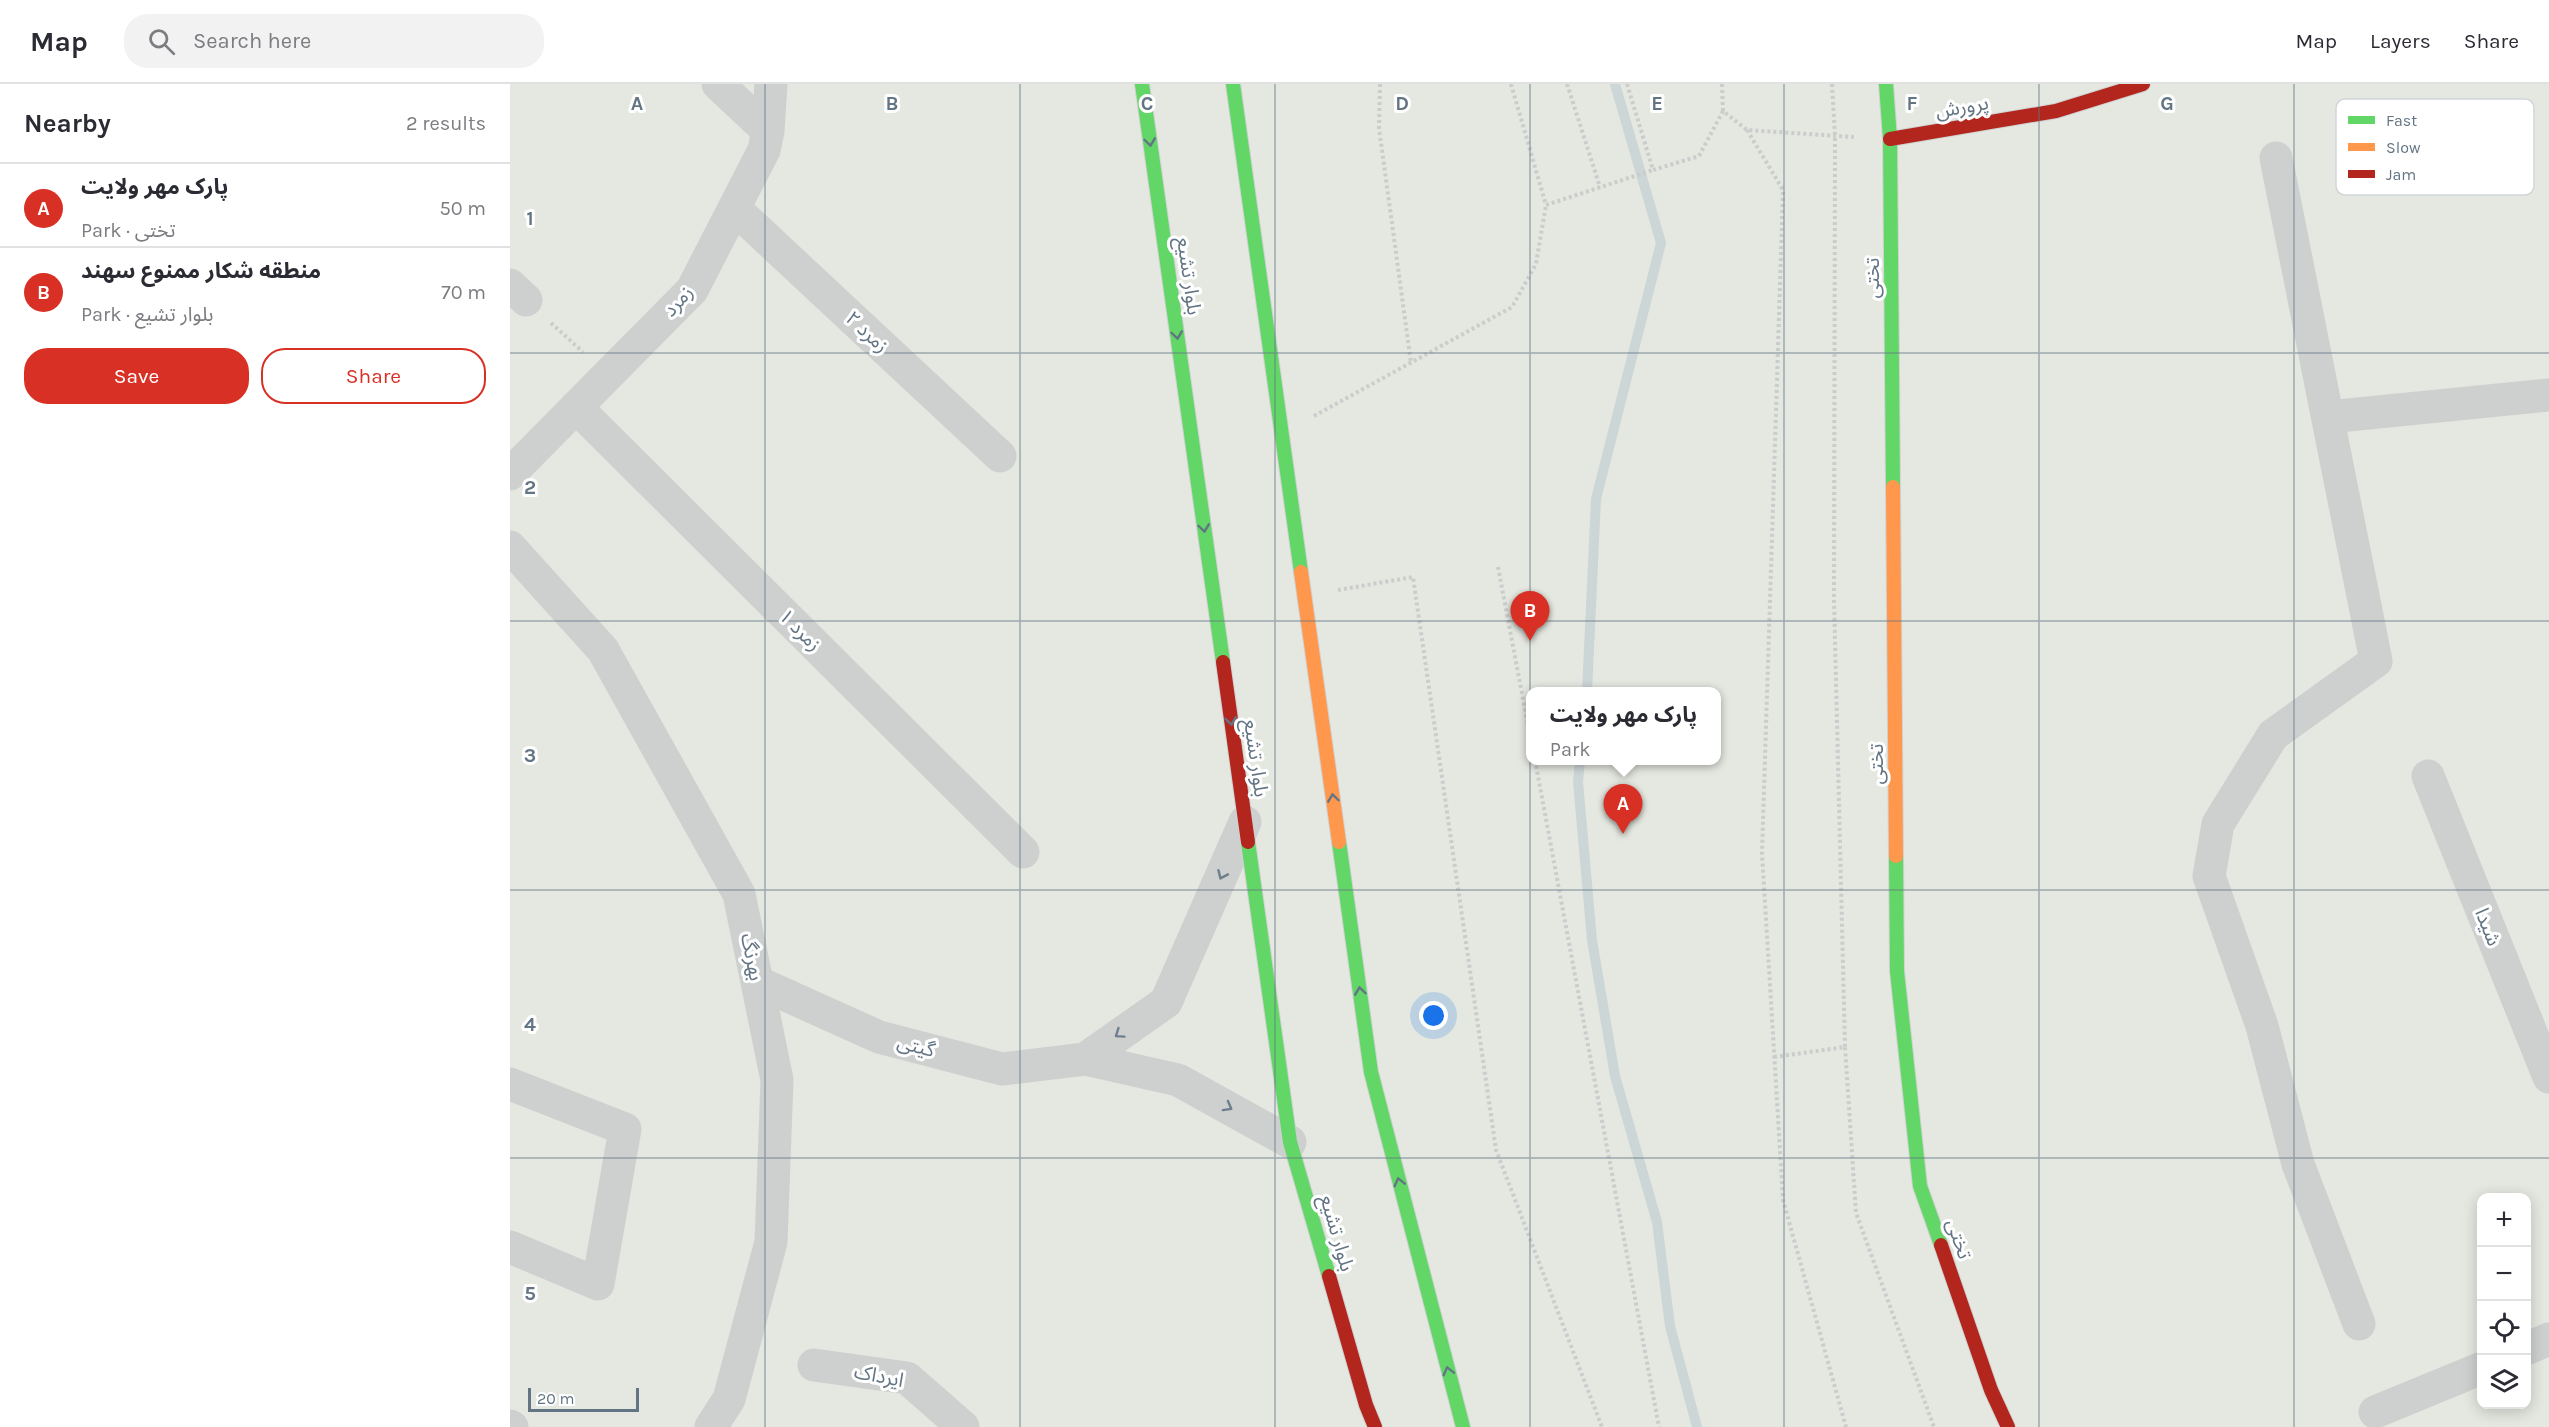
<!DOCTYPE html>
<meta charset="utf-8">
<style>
body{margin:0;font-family:Karla,"Noto Sans Arabic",sans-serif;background:#f2f2f3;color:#2b2b33}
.controls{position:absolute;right:18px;bottom:18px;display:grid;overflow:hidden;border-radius:12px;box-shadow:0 3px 15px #0003}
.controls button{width:54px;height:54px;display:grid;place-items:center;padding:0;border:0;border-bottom:2px solid #e1e1e2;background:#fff;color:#2b2b33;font:30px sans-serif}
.scale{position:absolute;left:18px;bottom:15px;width:111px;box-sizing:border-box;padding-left:6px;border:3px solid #637584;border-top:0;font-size:16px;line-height:21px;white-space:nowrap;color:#637584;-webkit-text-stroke:4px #fff;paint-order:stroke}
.you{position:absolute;left:924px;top:932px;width:21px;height:21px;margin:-15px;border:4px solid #fff;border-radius:50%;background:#1a73e8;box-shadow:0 0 0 9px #1a73e833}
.badge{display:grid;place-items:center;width:39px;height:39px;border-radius:50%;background:#d93025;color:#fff;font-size:20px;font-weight:700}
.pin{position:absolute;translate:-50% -50px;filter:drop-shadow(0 2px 3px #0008)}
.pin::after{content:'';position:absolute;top:32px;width:21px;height:18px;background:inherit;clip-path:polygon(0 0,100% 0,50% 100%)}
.popup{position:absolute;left:1016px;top:603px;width:195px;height:78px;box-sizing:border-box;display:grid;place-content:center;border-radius:12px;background:#fff;filter:drop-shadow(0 2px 4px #0005);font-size:20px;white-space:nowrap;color:#7c7c81}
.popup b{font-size:22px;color:#2b2b33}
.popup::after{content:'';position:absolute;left:50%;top:100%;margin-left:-12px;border:12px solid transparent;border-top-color:#fff}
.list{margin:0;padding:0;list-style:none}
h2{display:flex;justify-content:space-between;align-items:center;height:78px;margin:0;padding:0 24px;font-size:26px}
h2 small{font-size:20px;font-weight:400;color:#7c7c81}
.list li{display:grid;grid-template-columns:39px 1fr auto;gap:18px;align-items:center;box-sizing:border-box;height:84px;padding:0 24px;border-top:2px solid #e1e1e2}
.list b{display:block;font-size:22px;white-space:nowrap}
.list p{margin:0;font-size:20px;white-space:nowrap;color:#7c7c81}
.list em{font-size:20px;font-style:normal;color:#7c7c81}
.actions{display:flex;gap:12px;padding:18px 24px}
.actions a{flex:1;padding:14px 0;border:2px solid #d93025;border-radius:24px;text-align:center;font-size:21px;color:#d93025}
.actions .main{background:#d93025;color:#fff}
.icon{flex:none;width:33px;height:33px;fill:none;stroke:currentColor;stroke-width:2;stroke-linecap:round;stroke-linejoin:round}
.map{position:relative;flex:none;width:2039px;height:1343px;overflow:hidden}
header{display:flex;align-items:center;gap:36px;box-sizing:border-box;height:84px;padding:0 30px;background:#fff;border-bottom:2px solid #e1e1e2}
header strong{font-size:28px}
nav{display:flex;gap:33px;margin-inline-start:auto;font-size:21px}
.search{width:420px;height:54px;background:#f2f2f3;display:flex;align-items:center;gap:15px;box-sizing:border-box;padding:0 21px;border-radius:24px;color:#7c7c81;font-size:22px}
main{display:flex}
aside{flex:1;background:#fff}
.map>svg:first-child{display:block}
.park{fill:#e4e8e0;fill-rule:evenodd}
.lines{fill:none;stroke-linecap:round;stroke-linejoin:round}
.stream{stroke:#cdd6d7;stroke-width:10}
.fast-casing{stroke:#d0d2d2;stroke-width:16}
.slow-casing{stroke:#d0d2d2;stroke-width:16}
.jam-casing{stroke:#d0d2d2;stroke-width:16}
.path{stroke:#cbcccc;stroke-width:4;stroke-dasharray:3 3;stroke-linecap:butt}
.street{stroke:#cecfcf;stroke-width:33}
.fast{stroke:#63d668;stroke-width:14}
.slow{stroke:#ff974d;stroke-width:14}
.jam{stroke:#b3261e;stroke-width:14}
.oneway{stroke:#637584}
.oneway2{stroke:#6e7e8c}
.grid{fill:none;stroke:#637584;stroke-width:1.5;stroke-opacity:0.55}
.labels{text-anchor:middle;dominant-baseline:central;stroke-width:6;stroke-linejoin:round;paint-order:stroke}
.street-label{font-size:20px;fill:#637584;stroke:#fff}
.key{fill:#fff;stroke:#d0d6da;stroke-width:1.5}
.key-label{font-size:16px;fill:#637584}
.grid-label{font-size:20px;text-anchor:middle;font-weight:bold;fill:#637584;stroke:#fff;stroke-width:6;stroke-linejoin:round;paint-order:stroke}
</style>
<header>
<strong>Map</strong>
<div class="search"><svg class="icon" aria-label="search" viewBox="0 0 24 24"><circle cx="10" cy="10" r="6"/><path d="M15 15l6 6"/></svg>Search here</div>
<nav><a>Map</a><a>Layers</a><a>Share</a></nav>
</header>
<main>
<aside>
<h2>Nearby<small>2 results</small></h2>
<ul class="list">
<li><span class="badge">A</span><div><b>پارک مهر ولایت</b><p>Park · تختی</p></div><em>50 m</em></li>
<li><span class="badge">B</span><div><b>منطقه شکار ممنوع سهند</b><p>Park · بلوار تشیع</p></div><em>70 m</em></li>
</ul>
<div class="actions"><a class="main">Save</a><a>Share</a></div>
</aside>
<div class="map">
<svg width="2039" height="1343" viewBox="0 0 2039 1343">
<rect width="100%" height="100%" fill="#f4f5f2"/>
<!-- park -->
<path class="park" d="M0,0H2039V1343H0ZM1020,608H1206V676H1020ZM1972,1114H2016V1320H1972Z"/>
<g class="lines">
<!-- stream -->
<path class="stream" d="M1077,608L1086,415L1151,159L1105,0
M1070,676L1068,698L1082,856L1105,992L1147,1138L1160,1242L1187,1343"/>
<defs>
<path id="fast" d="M632,0L713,578
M723,0L791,488
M1376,0L1380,55L1383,403
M738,758L780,1058L819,1192
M829,758L861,988L953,1343
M1386,772L1387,887L1410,1102L1431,1161"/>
<path id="slow" d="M1383,403L1386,772
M791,488L829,758"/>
<path id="jam" d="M1380,55L1546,27L1633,0
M713,578L738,758
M1431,1161L1481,1306L1498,1343
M819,1192L856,1321L865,1343"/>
</defs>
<!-- fast casing -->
<use href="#fast" class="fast-casing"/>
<!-- slow casing -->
<use href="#slow" class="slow-casing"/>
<!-- jam casing -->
<use href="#jam" class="jam-casing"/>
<!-- path -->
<path class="path" d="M870,0L869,44L901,279
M1001,0L1036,121L1143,86
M1057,0L1090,103
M1117,0L1143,86L1189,72L1213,27
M1212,0L1213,27L1237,46L1344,53
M1322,0L1325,52L1324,515L1335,963
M1237,46L1273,106L1252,769L1273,1116L1336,1343
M41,239L73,268
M804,332L1002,223L1026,180L1036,121
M988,483L1020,652
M828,506L903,493L986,1066L1092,1343
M1025,676L1149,1343
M1264,973L1335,963L1346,1129L1424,1343"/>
<!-- street -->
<path class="street" d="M208,0L258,47
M1766,74L1866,577L1763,651L1708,740L1699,792L1752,942L1788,1080L1849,1240
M224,124L490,372
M0,201L16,216
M66,323L513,768
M1818,333L2039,311
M0,390L182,206L254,66L258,47L261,0
M0,463L93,566L229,810L267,996L261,1158L219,1315L201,1343
M1918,692L2039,993
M735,738L656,918L575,975L668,996L780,1058
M247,898L369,953L492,985L575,975
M0,1000L115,1045L88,1200L0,1163
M2016,1265L2039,1255
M304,1281L397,1294L453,1343
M1865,1328L1972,1284
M0,1342L2,1343"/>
<!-- fast -->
<use href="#fast" class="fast"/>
<!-- slow -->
<use href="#slow" class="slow"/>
<!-- jam -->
<use href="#jam" class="jam"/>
</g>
<!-- one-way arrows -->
<defs><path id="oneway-chevron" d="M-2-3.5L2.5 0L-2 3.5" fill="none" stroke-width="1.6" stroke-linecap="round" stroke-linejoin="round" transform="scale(1.5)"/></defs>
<g class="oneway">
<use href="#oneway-chevron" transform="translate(640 58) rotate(82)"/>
<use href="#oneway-chevron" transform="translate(667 251) rotate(82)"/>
<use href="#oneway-chevron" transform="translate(694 444) rotate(82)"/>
<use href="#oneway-chevron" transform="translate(721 637) rotate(82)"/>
<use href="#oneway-chevron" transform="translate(823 714) rotate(-98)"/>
<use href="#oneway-chevron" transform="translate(850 907) rotate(-98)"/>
<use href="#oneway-chevron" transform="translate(889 1098) rotate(-104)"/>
<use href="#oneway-chevron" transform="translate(938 1287) rotate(-104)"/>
</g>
<g class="oneway2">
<use href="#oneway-chevron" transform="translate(712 791) rotate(114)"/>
<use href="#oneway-chevron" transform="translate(609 950) rotate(145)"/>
<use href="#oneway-chevron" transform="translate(718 1023) rotate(29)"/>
</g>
<!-- grid -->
<path class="grid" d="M255,0V1343M510,0V1343M765,0V1343M1020,0V1343M1274,0V1343M1529,0V1343M1784,0V1343M0,269H2039M0,537H2039M0,806H2039M0,1074H2039"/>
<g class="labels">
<!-- street labels -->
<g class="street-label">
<text transform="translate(1452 23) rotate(-10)">پرورش</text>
<text transform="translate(679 192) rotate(82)">بلوار تشیع</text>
<text transform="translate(1362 194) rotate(-90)">تختی</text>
<text transform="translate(168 217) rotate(-48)">زمرد</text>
<text transform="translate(357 248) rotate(43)">زمرد ۲</text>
<text transform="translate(290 546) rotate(45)">زمرد ۱</text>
<text transform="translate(746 674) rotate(82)">بلوار تشیع</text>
<text transform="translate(1366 680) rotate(-90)">تختی</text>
<text transform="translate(1978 843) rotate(68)">شیدا</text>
<text transform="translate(242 873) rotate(79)">بهرنگ</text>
<text transform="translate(406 962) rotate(15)">گیتی</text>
<text transform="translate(827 1149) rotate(74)">بلوار تشیع</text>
<text transform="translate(1449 1155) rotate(71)">تختی</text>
<text transform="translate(369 1292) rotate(11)">ایرداک</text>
</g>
</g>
<!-- legend -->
<rect x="1826" y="15" width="198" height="96" rx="9" class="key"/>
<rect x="1838" y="32" width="27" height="8" fill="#63d668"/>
<rect x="1838" y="59" width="27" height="8" fill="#ff974d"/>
<rect x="1838" y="86" width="27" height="8" fill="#b3261e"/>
<g class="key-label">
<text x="1876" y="42">Fast</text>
<text x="1876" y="69">Slow</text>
<text x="1876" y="96">Jam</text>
</g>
<g class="grid-label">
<text x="127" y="26">A</text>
<text x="382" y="26">B</text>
<text x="637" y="26">C</text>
<text x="892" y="26">D</text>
<text x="1147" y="26">E</text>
<text x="1402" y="26">F</text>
<text x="1657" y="26">G</text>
<text x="20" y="141">1</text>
<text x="20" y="410">2</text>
<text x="20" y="678">3</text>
<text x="20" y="947">4</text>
<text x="20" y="1216">5</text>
</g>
</svg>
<div class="controls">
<button>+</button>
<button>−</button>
<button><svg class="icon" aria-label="locate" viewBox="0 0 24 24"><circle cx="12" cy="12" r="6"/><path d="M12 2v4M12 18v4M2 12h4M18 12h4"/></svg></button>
<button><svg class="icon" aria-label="layers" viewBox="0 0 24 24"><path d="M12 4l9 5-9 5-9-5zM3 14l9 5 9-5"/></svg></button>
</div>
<div class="scale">20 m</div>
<div class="you"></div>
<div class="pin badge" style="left:1113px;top:750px">A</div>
<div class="popup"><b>پارک مهر ولایت</b>Park</div>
<div class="pin badge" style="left:1020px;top:557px">B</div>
</div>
</main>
